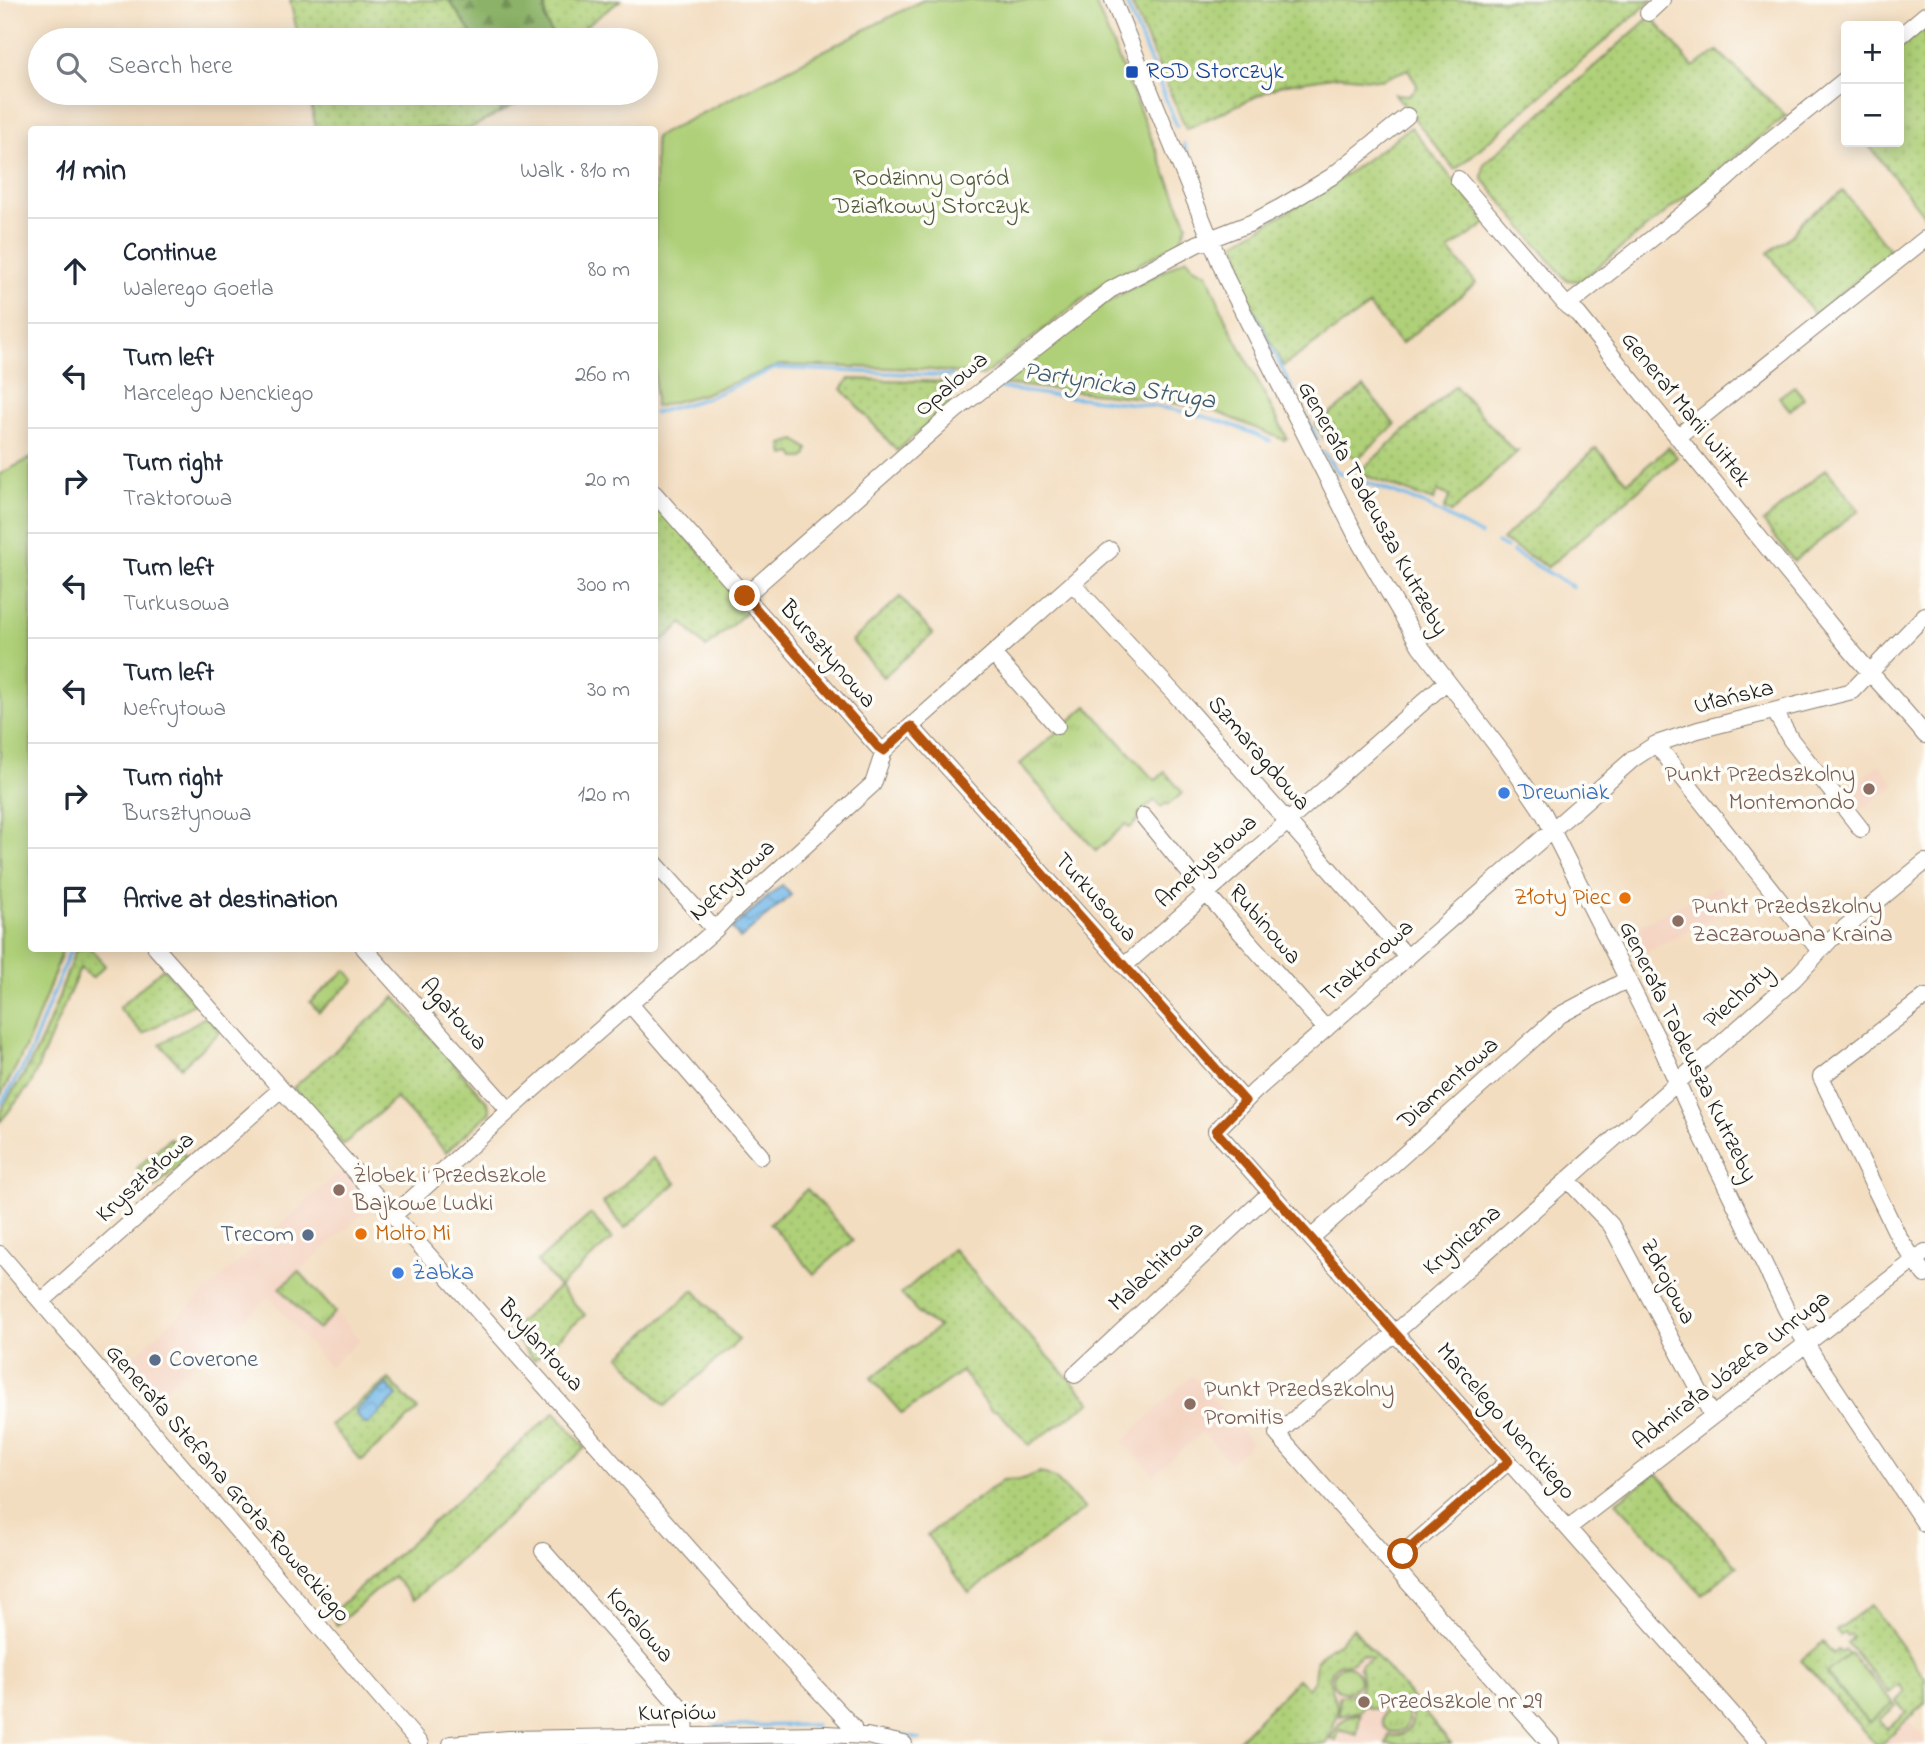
<!DOCTYPE html>
<meta charset="utf-8">
<style>
body{margin:0;font-family:"Indie Flower",sans-serif;background:#f6f6f7;color:#1f2937}
.controls{position:absolute;right:21px;top:21px;display:grid;overflow:hidden;border-radius:7px;box-shadow:0 4px 18px #0003}
.controls button{width:63px;height:63px;display:grid;place-items:center;padding:0;border:0;border-bottom:2px solid #e0e1e3;background:#fff;color:#1f2937;font:35px sans-serif}
.stop{position:absolute;width:21px;height:21px;margin:-16px;border:5px solid #b45309;border-radius:50%;background:#fff}
.stop.end{background:#b45309;border-color:#fff;box-shadow:0 2px 7px #0008}
.list{margin:0;padding:0;list-style:none}
h2{display:flex;justify-content:space-between;align-items:center;height:91px;margin:0;padding:0 28px;font-size:30px}
h2 small{font-size:23px;font-weight:400;color:#747a83}
.list li{display:grid;grid-template-columns:46px 1fr auto;gap:21px;align-items:center;box-sizing:border-box;height:105px;padding:0 28px;border-top:2px solid #e0e1e3}
.list b{display:block;font-size:26px;white-space:nowrap}
.list p{margin:0;font-size:23px;white-space:nowrap;color:#747a83}
.list em{font-size:23px;font-style:normal;color:#747a83}
.icon{flex:none;width:38px;height:38px;fill:none;stroke:currentColor;stroke-width:2;stroke-linecap:round;stroke-linejoin:round}
.map{position:relative;flex:none;width:1925px;height:1744px;overflow:hidden}
.search{position:absolute;background:#fff;box-shadow:0 4px 18px #0003;left:28px;top:28px;width:630px;height:77px;display:flex;align-items:center;gap:18px;box-sizing:border-box;padding:0 24px;border-radius:38px;color:#747a83;font-size:26px}
.panel{position:absolute;background:#fff;box-shadow:0 4px 18px #0003;left:28px;top:126px;width:630px;height:826px;border-radius:7px}
.map>svg:first-child{display:block}
.built{fill:#f4d3c1}
.grass{fill:url(#grass-dots);stroke:#66764a;stroke-width:2}
.forest{fill:url(#forest-firs);stroke:#546742;stroke-width:2}
.park{fill:url(#park-tufts);stroke:#66764a;stroke-width:2}
.garden{fill:#afd078;stroke:#66764a;stroke-width:2}
.water{fill:url(#water-waves);stroke:#476a82;stroke-width:2}
.lines{fill:none;stroke-linecap:round;stroke-linejoin:round}
.stream{stroke:#72b8e9;stroke-width:3.5}
.minor-casing{stroke:#887c6e;stroke-width:18}
.minor{stroke:#fff;stroke-width:16}
.route{stroke:#b45309;stroke-width:9}
.transit-dot{fill:#1a4fb4;stroke:#fdfcf7;stroke-width:2.5}
.education-dot{fill:#8d6e63;stroke:#fdfcf7;stroke-width:2.5}
.shop-dot{fill:#3f7fe0;stroke:#fdfcf7;stroke-width:2.5}
.food-dot{fill:#e8710a;stroke:#fdfcf7;stroke-width:2.5}
.service-dot{fill:#5c6f8a;stroke:#fdfcf7;stroke-width:2.5}
.labels{text-anchor:middle;dominant-baseline:central;stroke-width:7;stroke-linejoin:round;paint-order:stroke}
.transit-label{font-size:24px;fill:#164399;stroke:#fdfcf7;text-anchor:start}
.park-label{font-size:24px;fill:#4f5b3c;stroke:#fdfcf7}
.street-label{font-size:24px;fill:#1c1c1c;stroke:#fdfcf7}
.education-label{font-size:24px;fill:#785e54;stroke:#fdfcf7;text-anchor:start}
.shop-label{font-size:24px;fill:#366cbe;stroke:#fdfcf7;text-anchor:start}
.food-label{font-size:24px;fill:#c56008;stroke:#fdfcf7;text-anchor:end}
.service-label{font-size:24px;fill:#4e5e75;stroke:#fdfcf7;text-anchor:end}
.water-label{font-size:26px;font-style:italic;fill:#3e5a6e;stroke:#fdfcf7}
</style>
<div class="map">
<svg width="1925" height="1744" viewBox="0 0 1925 1744">
<defs>
<pattern id="grass-dots" width="8" height="8" patternUnits="userSpaceOnUse" patternTransform="scale(1.75)"><rect width="8" height="8" fill="#afd078"/><path d="M2 2h.1M6 6h.1" fill="none" stroke="#96b267" stroke-width="1.8" stroke-linecap="round"/></pattern>
<pattern id="forest-firs" width="22" height="20" patternUnits="userSpaceOnUse" patternTransform="scale(1.75)"><rect width="22" height="20" fill="#8bb268"/><path d="M5 1l3.5 6h-7zM16 11l3.5 6h-7z" fill="#719055"/></pattern>
<pattern id="park-tufts" width="24" height="20" patternUnits="userSpaceOnUse" patternTransform="scale(1.75)"><rect width="24" height="20" fill="#afd078"/><path d="M3 7l-1-3M5 7V3M7 7l1-3M15 17l-1-3M17 17v-4M19 17l1-3" fill="none" stroke="#96b267"/></pattern>
<pattern id="water-waves" width="16" height="10" patternUnits="userSpaceOnUse" patternTransform="scale(1.75)"><rect width="16" height="10" fill="#72b8e9"/><path d="M0 5q4-4 8 0t8 0" fill="none" stroke="#5d95bc"/></pattern>
</defs>
<rect width="100%" height="100%" fill="#fdfcf7"/>
<filter id="ink" filterUnits="userSpaceOnUse"><feTurbulence type="fractalNoise" baseFrequency=".0143" numOctaves="2"/><feDisplacementMap in="SourceGraphic" scale="14" xChannelSelector="R" yChannelSelector="G"/><feConvolveMatrix kernelMatrix="1 2 1 2 8 2 1 2 1" color-interpolation-filters="sRGB"/></filter>
<filter id="wash" filterUnits="userSpaceOnUse"><feTurbulence type="fractalNoise" baseFrequency=".00686" numOctaves="4" result="noise"/><feDisplacementMap in="SourceGraphic" scale="28" xChannelSelector="R" yChannelSelector="G"/><feGaussianBlur stdDeviation="1.57" result="paint"/><feColorMatrix in="noise" values="0 0 0 0 0 0 0 0 0 0 0 0 0 0 0 0 0 1.4 0 .05"/><feComposite in="paint" operator="in"/></filter>
<g filter="url(#wash)">
<rect width="100%" height="100%" fill="#f3ddc0"/>
<!-- built -->
<path class="built" d="M1879,764L1895,785L1862,810L1857,808L1844,792Z
M1720,885L1732,909L1636,957L1624,933Z
M341,1170L373,1205L299,1271L360,1340L329,1367L269,1297L149,1403L120,1368Z
M1192,1375L1252,1443L1230,1463L1202,1432L1154,1475L1123,1441Z
M1353,1628L1451,1744H1308L1316,1661L1329,1648L1338,1644Z
M1908,1720L1925,1739V1744H1881Z"/>
<!-- grass -->
<path class="grass" d="M290,0H449L476,40H299Z
M545,0H621L567,40H555C546,27 545,15 545,0Z
M1130,0H1652L1455,170L1395,94L1408,95L1416,89L1417,85L1408,69L1381,80L1339,76L1281,85L1186,129Z
M1651,16L1693,67L1718,51L1786,116L1580,281L1566,280L1482,178L1484,164Z
M1925,27V216L1866,142H1899V48Z
M309,93H500L501,112L469,129H316Z
M1411,127L1487,223L1449,250L1476,283L1401,344L1369,306L1283,366L1235,271L1240,257L1236,242L1326,189Z
M1843,191L1892,253L1814,314L1768,253L1792,235L1803,220Z
M849,379L950,382L949,405L897,451L842,389Z
M1455,386L1513,450L1518,451L1451,513L1444,509L1450,496L1438,491L1433,501L1358,473Z
M1364,387L1395,425L1357,459L1325,439L1316,425Z
M1669,447L1677,457L1548,567L1502,540L1596,448L1628,482Z
M1826,469L1859,510L1794,561L1763,522Z
M654,500L750,609L706,648L683,623L655,647Z
M900,597L933,634L883,677L852,641Z
M76,949H92L105,966L92,978L80,968L31,1084L0,1122C0,1105 12,1093 21,1079C46,1040 60,992 76,949Z
M163,968L195,1003L143,1034L119,1008Z
M395,997L488,1103L490,1112L446,1152L396,1098L343,1145L293,1088Z
M207,1016L220,1032L181,1067L160,1044Z
M170,1138L187,1158L154,1188L137,1168Z
M653,1158L676,1183L625,1228L603,1203Z
M807,1189L853,1240L814,1274L770,1223Z
M591,1214L612,1239L559,1287L585,1315L534,1360L509,1331L559,1287L537,1262Z
M953,1249L1021,1327L1091,1402L1029,1445L998,1411L991,1410L962,1371L902,1414L871,1378L939,1327L924,1319L901,1294Z
M694,1290L739,1340L665,1406L620,1356Z
M389,1379L418,1410L361,1461L330,1425Z
M555,1412L585,1448L413,1600L393,1576L337,1625L330,1615L332,1613Z
M1040,1472L1055,1478L1085,1509L969,1593L927,1535L1003,1480L1023,1479Z
M1657,1473L1737,1566L1702,1595L1616,1502Z
M1871,1605L1925,1678V1703L1881,1744H1875L1801,1660L1823,1642L1833,1654L1838,1650L1841,1653L1845,1650L1849,1654L1826,1674L1869,1723L1893,1703L1896,1706L1879,1720L1887,1729L1906,1713L1896,1701L1905,1692L1899,1685L1889,1693L1847,1643L1853,1637L1850,1634L1847,1636L1845,1633L1840,1636L1836,1631Z
M1353,1628L1451,1744H1386L1389,1735C1406,1740 1422,1718 1405,1706C1391,1696 1377,1718 1364,1704C1355,1694 1365,1680 1360,1668L1362,1663L1372,1658L1362,1654L1351,1663L1338,1664C1320,1679 1338,1693 1337,1711C1336,1724 1329,1733 1326,1744H1234L1298,1679L1308,1688L1314,1680L1316,1661L1329,1648L1338,1644Z
M1355,1694L1363,1707L1360,1711L1339,1716V1696Z
M1360,1714L1357,1735L1339,1730L1336,1741L1330,1739C1337,1726 1343,1714 1360,1714Z"/>
<!-- forest -->
<path class="forest" d="M449,0H545V20L555,40H476Z
M500,93H536L501,112Z"/>
<!-- park -->
<path class="park" d="M1794,386L1804,398L1790,410L1779,397Z
M796,440L808,449L807,455L804,458H796L793,453L784,455L782,444Z
M1087,706L1153,779L1156,780L1165,772L1183,793L1168,805L1166,803L1161,807L1155,800L1139,814L1138,820L1130,828L1126,824L1096,851L1020,764Z
M346,970L355,980L319,1012L310,1002Z
M299,1271L335,1312L318,1330L280,1288Z
M1333 1679a13 13 0 1 1 26 0a13 13 0 1 1-26 0Z
M1382 1719a13 13 0 1 1 26 0a13 13 0 1 1-26 0Z"/>
<!-- garden -->
<path class="garden" d="M923,0H1094L1187,224L1180,242L1104,283L983,376L923,369L780,365L704,394L655,407V137Z
M1187,258L1193,267L1207,273L1225,318L1287,438L1284,440L1215,411L1153,399L1001,384L1105,303Z
M31,458L32,948L63,949C45,999 28,1050 0,1096V474Z
M1850,1653L1893,1703L1869,1723L1826,1673Z"/>
<!-- water -->
<path class="water" d="M782,885L791,895L740,939L732,928Z
M387,1384L397,1396L368,1424H364L356,1414V1410Z"/>
<g class="lines">
<!-- stream -->
<path class="stream" d="M1125,0L1177,126
M1184,144L1205,200
M1233,271L1298,401
M1001,388C1073,401 1150,399 1220,421C1237,426 1254,434 1270,441
M654,413L707,398L776,368L952,376
M1305,414L1318,441
M1324,452L1334,468L1338,472L1424,504L1481,535
M1497,543L1506,548
M1513,552L1573,587
M0,1105L27,1061L71,948
M714,1726L816,1725
M874,1730L920,1739"/>
</g>
</g>
<g filter="url(#ink)">
<g class="lines">
<defs>
<path id="minor" d="M1113,0L1227,280L1361,545L1420,646L1507,759L1544,814L1659,1042L1696,1124L1787,1311L1816,1360L1925,1524
M1648,13L1662,0
M1899,37L1925,15
M1458,179L1567,306L1578,314L1844,642C1870,674 1899,703 1925,735
M1567,306L1723,182L1764,145L1846,79
M1677,437L1925,239
M654,493L878,747L884,751
M1073,584L1183,703L1407,957
M745,596L955,411L1110,290L1197,244L1251,223L1281,207L1331,177L1407,116
M993,654L1057,726
M1775,712L1791,740L1861,829
M911,726L1245,1101
M1656,744L1819,950
M1143,816L1206,893L1326,1029
M654,862L715,930
M156,948L747,1614L853,1727L854,1735
M364,948L509,1110
M1124,966L1446,682
M1925,997L1821,1077L1899,1238L1925,1275
M630,1004L761,1156
M1568,1180L1611,1225L1712,1415
M394,1215L570,1056L715,930L729,915L873,784L884,751L892,743L1110,550
M1311,1238L1560,1015L1628,979
M0,1254L420,1744
M41,1302L281,1089
M1075,1375L1270,1193
M1568,1528L1925,1252
M543,1551L682,1709L685,1715L686,1736
M1391,1564L1509,1461
M451,1744L509,1739L825,1734L867,1736L904,1744
M1551,1744L1277,1434L1396,1332L1794,979L1831,939L1925,862
M1759,1744L1216,1131L1255,1091L1633,759L1656,744L1698,730L1852,691L1925,615"/>
</defs>
<!-- minor casing -->
<use href="#minor" class="minor-casing"/>
<!-- minor -->
<use href="#minor" class="minor"/>
</g>
</g>
<g class="lines" filter="url(#ink)">
<!-- route -->
<path class="route" d="M745,596L878,747L884,751L911,726L1245,1101L1216,1131L1509,1461L1403,1554"/>
</g>
<!-- markers -->
<rect class="transit-dot" x="1125" y="65" width="14" height="14" rx="3.5"/>
<g class="education-dot">
<circle cx="1869" cy="789" r="7"/>
<circle cx="1678" cy="921" r="7"/>
<circle cx="339" cy="1190" r="7"/>
<circle cx="1190" cy="1404" r="7"/>
<circle cx="1364" cy="1702" r="7"/>
</g>
<g class="shop-dot">
<circle cx="1504" cy="793" r="7"/>
<circle cx="398" cy="1273" r="7"/>
</g>
<g class="food-dot">
<circle cx="1625" cy="898" r="7"/>
<circle cx="361" cy="1234" r="7"/>
</g>
<g class="service-dot">
<circle cx="308" cy="1235" r="7"/>
<circle cx="155" cy="1360" r="7"/>
</g>
<g class="labels">
<!-- transit labels -->
<g class="transit-label">
<text x="1146" y="72">ROD Storczyk</text>
</g>
<!-- park labels -->
<g class="park-label">
<text x="931" y="179">Rodzinny Ogród<tspan x="931" dy="28">Działkowy Storczyk</tspan></text>
</g>
<!-- street labels -->
<g class="street-label">
<text transform="translate(952 385) rotate(-40)">Opalowa</text>
<text transform="translate(1685 410) rotate(51)">Generał Marii Wittek</text>
<text transform="translate(1372 509) rotate(61)">Generała Tadeusza Kutrzeby</text>
<text transform="translate(827 655) rotate(49)">Bursztynowa</text>
<text transform="translate(1734 698) rotate(-14)">Ułańska</text>
<text transform="translate(1258 754) rotate(49)">Szmaragdowa</text>
<text transform="translate(1207 862) rotate(-42)">Ametystowa</text>
<text transform="translate(733 881) rotate(-43)">Nefrytowa</text>
<text transform="translate(1095 898) rotate(48)">Turkusowa</text>
<text transform="translate(1264 925) rotate(49)">Rubinowa</text>
<text transform="translate(1368 962) rotate(-41)">Traktorowa</text>
<text transform="translate(1739 997) rotate(-42)">Piechoty</text>
<text transform="translate(453 1015) rotate(48)">Agatowa</text>
<text transform="translate(1687 1052) rotate(64)">Generała Tadeusza Kutrzeby</text>
<text transform="translate(1449 1084) rotate(-42)">Diamentowa</text>
<text transform="translate(146 1178) rotate(-42)">Kryształowa</text>
<text transform="translate(1463 1241) rotate(-41)">Kryniczna</text>
<text transform="translate(1157 1267) rotate(-43)">Malachitowa</text>
<text transform="translate(1667 1282) rotate(62)">Zdrojowa</text>
<text transform="translate(540 1346) rotate(48)">Brylantowa</text>
<text transform="translate(1732 1371) rotate(-38)">Admirała Józefa Unruga</text>
<text transform="translate(1505 1422) rotate(49)">Marcelego Nenckiego</text>
<text transform="translate(227 1484) rotate(49)">Generała Stefana Grota-Roweckiego</text>
<text transform="translate(639 1626) rotate(49)">Koralowa</text>
<text transform="translate(677 1714) rotate(-1)">Kurpiów</text>
</g>
<!-- education labels -->
<g class="education-label">
<text x="1855" y="775" text-anchor="end">Punkt Przedszkolny<tspan x="1855" dy="28">Montemondo</tspan></text>
<text x="1692" y="907">Punkt Przedszkolny<tspan x="1692" dy="28">Zaczarowana Kraina</tspan></text>
<text x="353" y="1176">Żlobek i Przedszkole<tspan x="353" dy="28">Bajkowe Ludki</tspan></text>
<text x="1204" y="1390">Punkt Przedszkolny<tspan x="1204" dy="28">Promitis</tspan></text>
<text x="1378" y="1702">Przedszkole nr 29</text>
</g>
<!-- shop labels -->
<g class="shop-label">
<text x="1518" y="793">Drewniak</text>
<text x="412" y="1273">Żabka</text>
</g>
<!-- food labels -->
<g class="food-label">
<text x="1611" y="898">Złoty Piec</text>
<text x="375" y="1234" text-anchor="start">Molto Mi</text>
</g>
<!-- service labels -->
<g class="service-label">
<text x="294" y="1235">Trecom</text>
<text x="169" y="1360" text-anchor="start">Coverone</text>
</g>
<!-- water labels -->
<g class="water-label">
<text transform="translate(1119 387) rotate(9)">Partynicka Struga</text>
</g>
</g>
</svg>
<div class="controls">
<button>+</button>
<button>−</button>
</div>
<div class="stop" style="left:1403px;top:1554px"></div>
<div class="stop end" style="left:745px;top:596px"></div>
<div class="search"><svg class="icon" aria-label="search" viewBox="0 0 24 24"><circle cx="10" cy="10" r="6"/><path d="M15 15l6 6"/></svg>Search here</div>
<section class="panel">
<h2>11 min<small>Walk · 810 m</small></h2>
<ul class="list">
<li><svg class="icon" aria-label="ahead" viewBox="0 0 24 24"><path d="M12 20V5M6 11l6-6 6 6"/></svg><div><b>Continue</b><p>Walerego Goetla</p></div><em>80 m</em></li>
<li><svg class="icon" aria-label="left" viewBox="0 0 24 24"><path d="M17 20v-9H6M10 6l-5 5 5 5"/></svg><div><b>Turn left</b><p>Marcelego Nenckiego</p></div><em>260 m</em></li>
<li><svg class="icon" aria-label="right" viewBox="0 0 24 24"><path d="M7 20v-9h11M14 6l5 5-5 5"/></svg><div><b>Turn right</b><p>Traktorowa</p></div><em>20 m</em></li>
<li><svg class="icon" aria-label="left" viewBox="0 0 24 24"><path d="M17 20v-9H6M10 6l-5 5 5 5"/></svg><div><b>Turn left</b><p>Turkusowa</p></div><em>300 m</em></li>
<li><svg class="icon" aria-label="left" viewBox="0 0 24 24"><path d="M17 20v-9H6M10 6l-5 5 5 5"/></svg><div><b>Turn left</b><p>Nefrytowa</p></div><em>30 m</em></li>
<li><svg class="icon" aria-label="right" viewBox="0 0 24 24"><path d="M7 20v-9h11M14 6l5 5-5 5"/></svg><div><b>Turn right</b><p>Bursztynowa</p></div><em>120 m</em></li>
<li><svg class="icon" aria-label="arrive" viewBox="0 0 24 24"><path d="M6 21V4h12l-3 4 3 4H6"/></svg><div><b>Arrive at destination</b></div></li>
</ul>
</section>
</div>
